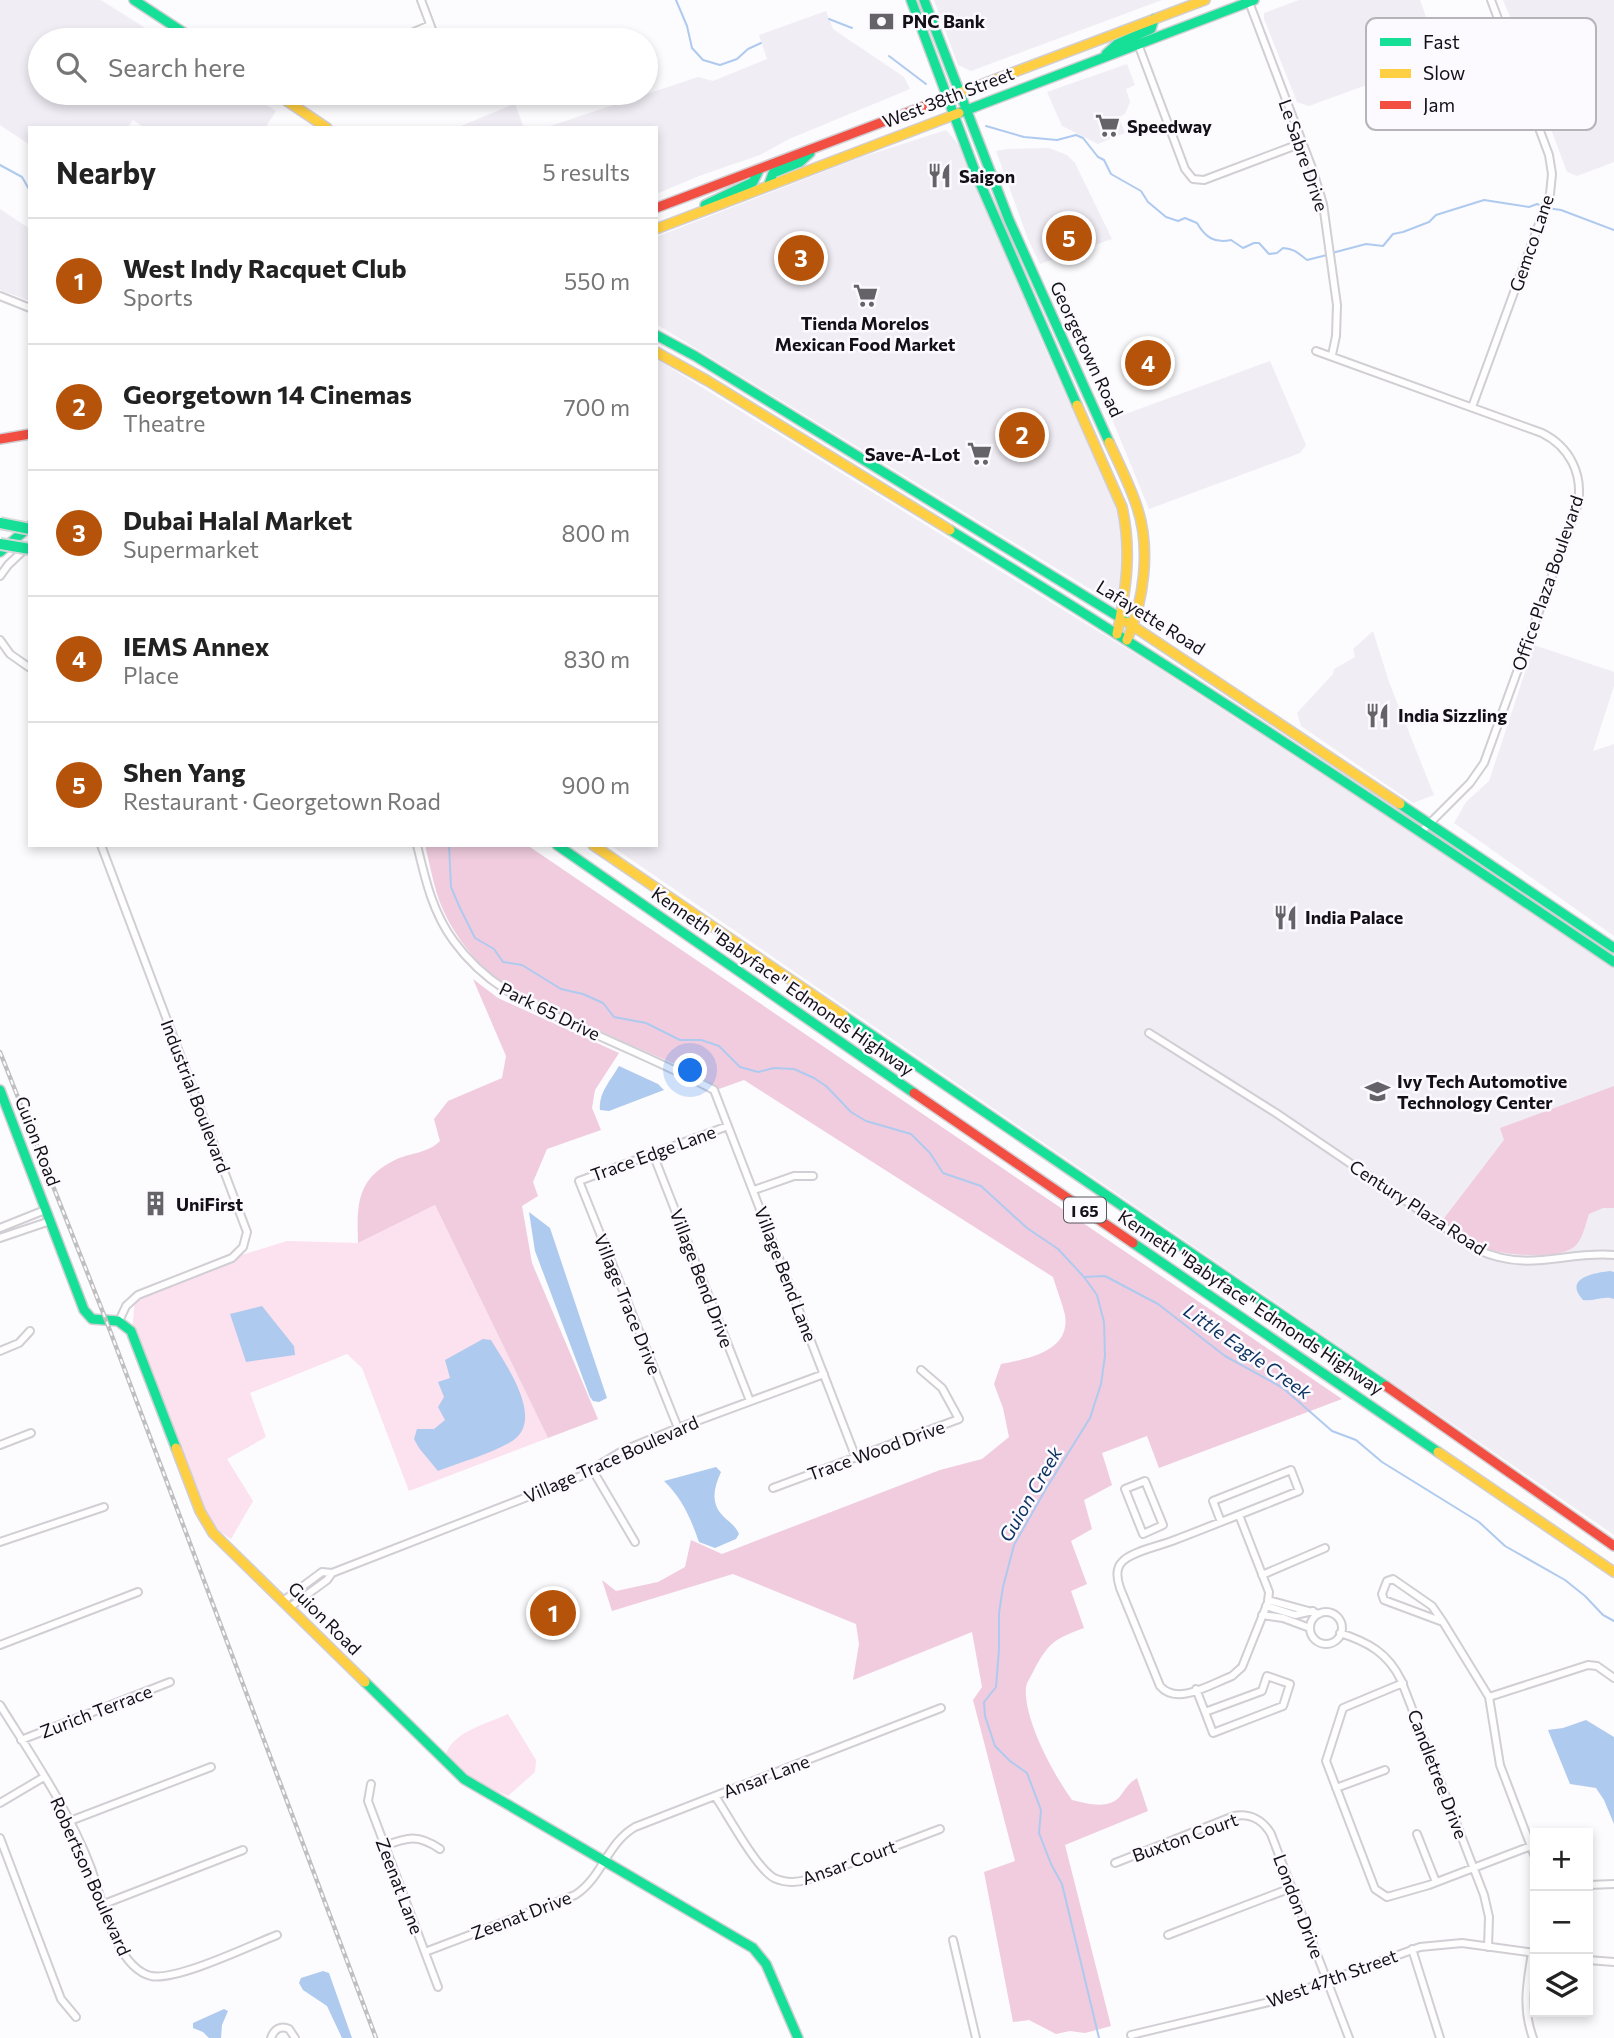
<!DOCTYPE html>
<meta charset="utf-8">
<style>
body{margin:0;font-family:Commissioner,sans-serif;background:#f2f2f2;color:#222}
.controls{position:absolute;right:21px;bottom:21px;display:grid;overflow:hidden;border-radius:0px;box-shadow:0 4px 10px #0003}
.controls button{width:63px;height:63px;display:grid;place-items:center;padding:0;border:0;border-bottom:2px solid #e0e0e0;background:#fff;color:#222;font:35px sans-serif}
.you{position:absolute;left:691px;top:1071px;width:24px;height:24px;margin:-18px;border:5px solid #fff;border-radius:50%;background:#1a73e8;box-shadow:0 0 0 10px #1a73e833}
.badge{display:grid;place-items:center;width:46px;height:46px;border-radius:50%;background:#b45309;color:#fff;font-size:23px;font-weight:700}
.pin{position:absolute;translate:-50% -50%;border:4px solid #fff;box-shadow:0 2px 7px #0006}
.list{margin:0;padding:0;list-style:none}
h2{display:flex;justify-content:space-between;align-items:center;height:91px;margin:0;padding:0 28px;font-size:30px}
h2 small{font-size:23px;font-weight:400;color:#767676}
.list li{display:grid;grid-template-columns:46px 1fr auto;gap:21px;align-items:center;box-sizing:border-box;height:126px;padding:0 28px;border-top:2px solid #e0e0e0}
.list b{display:block;font-size:26px;white-space:nowrap}
.list p{margin:0;font-size:23px;white-space:nowrap;color:#767676}
.list em{font-size:23px;font-style:normal;color:#767676}
.icon{flex:none;width:38px;height:38px;fill:none;stroke:currentColor;stroke-width:2;stroke-linecap:round;stroke-linejoin:round}
.map{position:relative;flex:none;width:1614px;height:2038px;overflow:hidden}
.search{position:absolute;background:#fff;box-shadow:0 4px 10px #0003;left:28px;top:28px;width:630px;height:77px;display:flex;align-items:center;gap:18px;box-sizing:border-box;padding:0 24px;border-radius:38px;color:#767676;font-size:26px}
.panel{position:absolute;background:#fff;box-shadow:0 4px 10px #0003;left:28px;top:126px;width:630px;height:721px;border-radius:0px}
.map>svg:first-child{display:block}
.built{fill:#f0edf4}
.green{fill:#fce1ee}
.forest{fill:#f0ccde}
.water{fill:#afcaef}
.lines{fill:none;stroke-linecap:round;stroke-linejoin:round}
.stream{stroke:#afcaef;stroke-width:2}
.street-casing{stroke:#d1ced4;stroke-width:10}
.fast-casing{stroke:#d1ced4;stroke-width:12}
.slow-casing{stroke:#d1ced4;stroke-width:12}
.jam-casing{stroke:#d1ced4;stroke-width:12}
.street{stroke:#fffeff;stroke-width:6}
.fast{stroke:#16e098;stroke-width:9}
.slow{stroke:#ffcf43;stroke-width:9}
.jam{stroke:#f24e42;stroke-width:9}
.rail-casing{stroke:#c0bfc0;stroke-width:4.5}
.rail{stroke:#fcfaff;stroke-width:2;stroke-dasharray:5;stroke-linecap:butt}
.fast-bridge-casing{stroke:#d8d7da;stroke-width:14;stroke-linecap:butt}
.fast-bridge{stroke:#16e098;stroke-width:10}
.labels{text-anchor:middle;dominant-baseline:central;stroke-width:5;stroke-linejoin:round;paint-order:stroke}
.shield{fill:#fcfaff;stroke:#59565d;stroke-width:2}
.shield-label{font-size:16px;font-weight:bold;fill:#131017}
.poi-label{font-size:18px;font-weight:bold;fill:#131017;stroke:#fcfaff;text-anchor:start}
.street-label{font-size:18px;fill:#131017;stroke:#fcfaff}
.water-label{font-size:19px;font-style:italic;fill:#0c3361;stroke:#fcfaff}
.key{fill:#fcfaff;stroke:#b6b4b9;stroke-width:2}
.key-label{font-size:19px;fill:#131017}
</style>
<div class="map">
<svg width="1614" height="2038" viewBox="0 0 1614 2038">
<rect width="100%" height="100%" fill="#fcfbfe"/>
<!-- built -->
<path class="built" d="M0,0H101L164,40H40V93H247L276,111L265,128H145L133,120L127,128H30V145L0,125Z
M934,0H1162L971,71L958,65Z
M1299,0H1420L1434,40L1389,57L1391,76L1309,106L1297,102L1264,19V13Z
M1503,0H1614V162L1577,176L1567,172L1533,81L1535,77Z
M826,11L833,29L904,77L910,89L789,139L760,155L699,176L656,194V128H544L698,77L713,81L767,59L759,35Z
M1127,64L1135,85L1126,89L1130,102L1125,114L1119,117L1125,133L1098,144L1062,126L1047,92Z
M515,104L524,128H456L514,104Z
M946,130L959,145L975,186L1009,258L1042,342L1114,503L1121,526L1125,565L1120,598L1117,602L1113,603L656,324V237L862,157Z
M1049,148L1067,155L1075,163L1112,239L1040,264L1028,239L996,151L1007,149Z
M0,209L30,229V301L0,290Z
M656,359L1153,665L1468,869L1614,968V1535L610,845H656Z
M1270,361L1306,445L1300,453L1149,509L1112,419Z
M1373,631L1389,682L1434,795L1413,803L1301,726L1297,713L1333,674L1334,669L1355,657L1353,649Z
M1534,645L1614,672V686L1593,751L1614,744V936L1454,823L1466,802L1489,781Z"/>
<!-- green -->
<path class="green" d="M435,1205L548,1438L409,1491L362,1368L347,1354L250,1393L266,1437L227,1459L253,1501L231,1539L206,1523L132,1333L135,1297L232,1258L287,1241L358,1243Z
M508,1714L536,1760L535,1772L508,1796C485,1786 462,1774 446,1754C454,1731 487,1724 508,1714Z"/>
<!-- forest -->
<path class="forest" d="M425,845H527L1342,1399L1159,1468L1147,1436L1102,1453L1112,1485L1084,1500L1092,1529L1071,1541L1087,1584L1071,1591L1084,1628C1054,1639 1048,1643 1033,1672C1031,1676 1027,1682 1026,1687C1023,1719 1054,1775 1072,1800C1087,1804 1111,1810 1121,1795C1127,1787 1128,1784 1137,1778L1148,1811L1065,1845L1111,2026L1085,2033L1070,2031L1056,2034L1029,2020L1013,2022L984,1872L1015,1861L973,1700L982,1687L972,1632L853,1680L859,1644L856,1624L733,1574L612,1611L602,1580L616,1591L658,1582L685,1567L691,1540L722,1554L940,1470L982,1459L1009,1437L1003,1408L994,1384L1001,1364C1026,1359 1071,1352 1065,1315C1062,1303 1057,1290 1053,1277L744,1080L719,1089L686,1069L513,993C480,970 449,932 437,894C432,878 429,861 425,845Z
M473,979L498,998L619,1053L595,1090L592,1108L601,1130L547,1149L533,1182L538,1196L522,1206L532,1263L598,1419L548,1438L435,1205L358,1243C357,1205 356,1179 395,1160C411,1152 427,1154 440,1141L434,1119L448,1101L502,1078L506,1056Z
M1614,1086V1208H1603L1589,1214C1586,1223 1583,1237 1577,1244C1564,1262 1497,1255 1478,1246C1466,1240 1454,1229 1442,1221L1504,1140L1500,1128Z"/>
<!-- water -->
<path class="water" d="M619,1066L658,1084L664,1090L609,1111L600,1110C598,1093 611,1080 619,1066Z
M529,1212L550,1228L607,1398L599,1402L593,1401L590,1397L535,1251Z
M1610,1271L1614,1272V1299C1603,1295 1594,1302 1583,1300C1563,1278 1594,1273 1610,1271Z
M262,1306L294,1346L295,1355L246,1362L230,1314Z
M483,1339L491,1340C506,1365 548,1423 509,1443C487,1455 461,1462 438,1471L419,1448L414,1439L417,1429H434L445,1420L438,1407L444,1397L438,1382L450,1378L445,1360Z
M716,1467L721,1472C714,1487 710,1503 723,1516C730,1523 735,1525 739,1534L736,1539L715,1548L699,1542C691,1519 682,1498 664,1481Z
M1586,1720L1614,1737V1824L1604,1800L1596,1788L1570,1784L1548,1730L1563,1728Z
M323,1971L329,1973L352,2038H342L327,2006L303,1990L299,1983L301,1978Z
M224,2009L228,2011L222,2025L221,2038H209L203,2032L193,2028V2023Z"/>
<g class="lines">
<!-- stream -->
<path class="stream" d="M676,0L687,26L692,48L703,60L720,65L737,59L748,49L761,43
M829,19L852,28
M889,56L926,84
M986,126L1024,137L1057,140L1076,135L1083,138L1098,157L1104,160L1111,174L1141,191L1148,202L1166,217L1178,221L1185,218L1197,223C1205,237 1215,244 1231,240L1243,248L1254,243H1259L1269,254L1277,253L1283,248C1295,249 1298,253 1307,260L1327,255
M0,165L22,177L30,191
M1547,208L1561,210L1614,230
M1332,253L1366,244L1383,246L1393,234L1403,232L1429,222L1436,215L1484,200L1529,207L1537,204L1542,206
M449,845L451,887L460,908L475,938L494,949L503,962L522,965L561,989L583,994L603,1003L614,1017L646,1023L680,1040H701L719,1046L740,1067L758,1072L774,1068L794,1069L814,1078L826,1086L851,1112L866,1121L911,1134L930,1153L943,1173L981,1186L1027,1228L1058,1249L1084,1277L1105,1276L1158,1304L1225,1356L1283,1388L1332,1431L1356,1440L1382,1462L1479,1522L1505,1546L1565,1580L1585,1596L1603,1615L1614,1621
M1084,1277L1097,1295L1104,1322L1105,1356L1101,1384L1090,1418L1047,1487L1014,1545L1003,1587L999,1613V1649L996,1687L984,1702L985,1716L995,1746L1010,1761L1027,1773L1041,1810L1039,1833L1051,1864L1062,1884L1099,2038"/>
<defs>
<path id="street" d="M421,0L436,40
M1249,2L1312,168L1323,204L1337,305L1336,336L1332,355
M395,40L430,25
M1138,44L1185,169L1193,179L1204,180L1302,143
M455,93L457,97
M0,296L30,308
M1316,351L1542,433C1570,447 1583,474 1578,504L1484,763L1470,783L1421,832
M1472,407L1550,194L1552,174L1549,155L1491,0
M0,576L8,565L27,547
M0,640L10,654L30,668
M101,845L247,1232L243,1247L232,1258L138,1295L126,1306L119,1321
M417,845C425,878 432,911 453,940C489,990 534,1006 588,1031C630,1050 673,1068 714,1090L856,1458
M1149,1033L1276,1113L1478,1250C1530,1273 1563,1251 1614,1255
M653,1154L750,1401
M754,1190L794,1176H813
M0,1228L45,1210
M0,1238L50,1221
M0,1351L19,1343L30,1331
M678,1428L579,1181L728,1126
M0,1445L31,1433
M592,1469L635,1542
M1145,1481L1163,1525L1143,1534L1125,1489Z
M773,1488L959,1419L942,1388L921,1370
M1221,1522L1213,1501L1291,1470L1299,1491C1256,1508 1214,1525 1172,1541C1159,1546 1130,1552 1122,1562C1115,1569 1117,1579 1120,1588L1160,1686C1177,1706 1211,1684 1232,1676L1242,1667L1268,1602L1269,1592L1239,1515
M0,1542L104,1507
M1262,1575L1325,1548
M1393,1579L1432,1606L1443,1622L1384,1600L1382,1594L1387,1581Z
M1268,1600L1319,1614
M283,1601L322,1572L332,1573
M1266,1606L1295,1615L1313,1611
M290,1607L327,1580L332,1573L581,1476L622,1451L678,1428L824,1374
M1310 1628a16 16 0 1 1 32 0a16 16 0 1 1-32 0Z
M1262,1615L1283,1618L1310,1628
M1443,1622L1489,1697L1500,1765L1535,1857
M1340,1633C1368,1642 1388,1653 1401,1680L1484,1895L1489,1917L1488,1947
M0,1645L138,1592
M1267,1676L1290,1684L1283,1706L1213,1733L1205,1712L1262,1691Z
M1403,1683L1343,1708L1326,1761L1375,1889L1387,1897L1429,1885L1531,1846
M1196,1689L1205,1712
M1489,1697L1588,1665L1597,1666L1614,1678
M0,1705C33,1758 69,1810 91,1868C102,1899 115,1967 151,1976C177,1981 249,1946 277,1935
M21,1740L170,1682
M371,1784L368,1801L438,1987
M1336,1788L1385,1770
M715,1796C728,1815 756,1868 774,1878C785,1883 795,1883 806,1880L940,1829
M0,1803L44,1777
M70,1821L211,1767
M1417,1834L1436,1882
M0,1838L61,1999L76,2017
M384,1846C408,1837 418,1834 440,1849
M1115,1863L1234,1816C1250,1813 1263,1820 1271,1834L1349,2038
M1588,1885L1614,1884
M104,1904L243,1850
M1168,1935L1291,1888
M953,1940L976,2038
M1412,1949L1440,2038
M425,1952L575,1895C602,1878 607,1843 635,1827L941,1708
M1532,1953C1527,1983 1522,2008 1533,2038
M1588,1960L1614,1962
M1131,2035L1273,2001L1420,1947L1462,1943L1535,1953
M271,2038C274,2029 281,2025 289,2029L295,2038"/>
<path id="fast" d="M134,0L195,40
M911,0L976,174L1077,405
M924,0L1009,220L1109,442
M1106,54L1117,44L1151,29L1154,19
M959,113L1254,0
M769,184L773,173L800,162L810,153
M705,205L753,182L759,170
M656,335L695,356L1127,622
M950,530C1175,668 1395,814 1614,962
M0,552L30,526
M1400,804L1614,948
M557,845L914,1093
M844,1016L1386,1386
M0,1090L84,1310L92,1319L118,1321L131,1331L176,1448
M1133,1243L1438,1452
M365,1682L464,1779L753,1948L766,1964L798,2038"/>
<path id="slow" d="M275,93L327,128
M959,93L1205,0
M656,229L959,113
M656,352L708,381L950,530
M1077,405L1122,507C1132,551 1126,590 1117,634
M1109,442C1119,464 1130,485 1137,507C1151,548 1144,601 1127,640
M1127,622L1400,804
M593,845L844,1016
M176,1448L200,1511L213,1533L365,1682
M1438,1452L1614,1572"/>
<path id="jam" d="M656,208L959,93
M0,439L30,434
M914,1093L1133,1243
M1386,1386L1614,1546"/>
</defs>
<!-- street casing -->
<use href="#street" class="street-casing"/>
<!-- fast casing -->
<use href="#fast" class="fast-casing"/>
<!-- slow casing -->
<use href="#slow" class="slow-casing"/>
<!-- jam casing -->
<use href="#jam" class="jam-casing"/>
<!-- street -->
<use href="#street" class="street"/>
<!-- fast -->
<use href="#fast" class="fast"/>
<!-- slow -->
<use href="#slow" class="slow"/>
<!-- jam -->
<use href="#jam" class="jam"/>
<defs>
<path id="rail" d="M0,1052L106,1320L376,2038"/>
</defs>
<!-- rail casing -->
<use href="#rail" class="rail-casing"/>
<!-- rail -->
<use href="#rail" class="rail"/>
<defs>
<path id="fast-bridge" d="M0,523L30,529
M0,544L30,549"/>
</defs>
<!-- fast-bridge casing -->
<use href="#fast-bridge" class="fast-bridge-casing"/>
<!-- fast-bridge -->
<use href="#fast-bridge" class="fast-bridge"/>
</g>
<!-- icons -->
<defs>
<symbol id="bank-bare" viewBox="-9 -9 18 18"><path d="M-6-4H6V4H-6ZM0-2.3a2.3 2.3 0 1 0 0 4.6a2.3 2.3 0 1 0 0-4.6Z" fill="#656268" stroke="#fcfaff" stroke-width="2.5" paint-order="stroke"/></symbol>
<symbol id="supermarket-bare" viewBox="-9 -9 18 18"><path d="M-6-5.5h2.5l.6 2H6L4.5 2H-2.5L-4.4-4H-6ZM-1.5 3.2a1.3 1.3 0 1 0 .1 0ZM3 3.2a1.3 1.3 0 1 0 .1 0Z" fill="#656268" stroke="#fcfaff" stroke-width="2.5" paint-order="stroke"/></symbol>
<symbol id="restaurant-bare" viewBox="-9 -9 18 18"><path d="M-5-6h1v4h1v-4h1v4h1v-4h1v5L-1.5 .5V6h-2V.5L-5-1ZM5-6V6H3V1.5H1.5Q1.5-4 5-6Z" fill="#656268" stroke="#fcfaff" stroke-width="2.5" paint-order="stroke"/></symbol>
<symbol id="university-bare" viewBox="-9 -9 18 18"><path d="M0-5L7-2L0 1L-7-2ZM-4 1L0 2.5L4 1V4Q0 6-4 4Z" fill="#656268" stroke="#fcfaff" stroke-width="2.5" paint-order="stroke"/></symbol>
<symbol id="building-bare" viewBox="-9 -9 18 18"><path d="M-4-6H4V6H1V3H-1V6H-4ZM-2.5-4.3h1.7v1.8h-1.7ZM.8-4.3h1.7v1.8H.8ZM-2.5-1h1.7V.8h-1.7ZM.8-1h1.7V.8H.8Z" fill="#656268" stroke="#fcfaff" stroke-width="2.5" paint-order="stroke"/></symbol>
</defs>
<g fill-rule="evenodd">
<use href="#bank-bare" x="864" y="4" width="35" height="35"/>
<use href="#supermarket-bare" x="1090" y="108" width="35" height="35"/>
<use href="#restaurant-bare" x="922" y="158" width="35" height="35"/>
<use href="#supermarket-bare" x="848" y="278" width="35" height="35"/>
<use href="#supermarket-bare" x="962" y="436" width="35" height="35"/>
<use href="#restaurant-bare" x="1360" y="698" width="35" height="35"/>
<use href="#restaurant-bare" x="1268" y="900" width="35" height="35"/>
<use href="#university-bare" x="1360" y="1074" width="35" height="35"/>
<use href="#building-bare" x="138" y="1186" width="35" height="35"/>
</g>
<g class="labels">
<!-- shield labels -->
<rect class="shield" x="1064" y="1197.5" width="42" height="25" rx="5"/>
<g class="shield-label">
<text x="1085" y="1210">I 65</text>
</g>
<!-- poi labels -->
<g class="poi-label">
<text x="902" y="21">PNC Bank</text>
<text x="1127" y="126">Speedway</text>
<text x="959" y="176">Saigon</text>
<text x="865" y="323" text-anchor="middle">Tienda Morelos<tspan x="865" dy="21">Mexican Food Market</tspan></text>
<text x="960" y="454" text-anchor="end">Save-A-Lot</text>
<text x="1398" y="715">India Sizzling</text>
<text x="1305" y="917">India Palace</text>
<text x="1397" y="1081">Ivy Tech Automotive<tspan x="1397" dy="21">Technology Center</tspan></text>
<text x="176" y="1204">UniFirst</text>
</g>
<!-- street labels -->
<g class="street-label">
<text transform="translate(948 97) rotate(-21)">West 38th Street</text>
<text transform="translate(1304 155) rotate(71)">Le Sabre Drive</text>
<text transform="translate(1531 243) rotate(-71)">Gemco Lane</text>
<text transform="translate(1087 349) rotate(65)">Georgetown Road</text>
<text transform="translate(1547 583) rotate(-71)">Office Plaza Boulevard</text>
<text transform="translate(1151 617) rotate(32)">Lafayette Road</text>
<text transform="translate(783 981) rotate(35)">Kenneth "Babyface" Edmonds Highway</text>
<text transform="translate(550 1011) rotate(26)">Park 65 Drive</text>
<text transform="translate(196 1096) rotate(69)">Industrial Boulevard</text>
<text transform="translate(38 1141) rotate(69)">Guion Road</text>
<text transform="translate(653 1153) rotate(-20)">Trace Edge Lane</text>
<text transform="translate(1418 1207) rotate(33)">Century Plaza Road</text>
<text transform="translate(786 1274) rotate(69)">Village Bend Lane</text>
<text transform="translate(702 1278) rotate(69)">Village Bend Drive</text>
<text transform="translate(1251 1302) rotate(34)">Kenneth "Babyface" Edmonds Highway</text>
<text transform="translate(628 1304) rotate(68)">Village Trace Drive</text>
<text transform="translate(876 1450) rotate(-20)">Trace Wood Drive</text>
<text transform="translate(611 1459) rotate(-24)">Village Trace Boulevard</text>
<text transform="translate(325 1618) rotate(45)">Guion Road</text>
<text transform="translate(96 1711) rotate(-21)">Zurich Terrace</text>
<text transform="translate(1438 1774) rotate(69)">Candletree Drive</text>
<text transform="translate(766 1776) rotate(-21)">Ansar Lane</text>
<text transform="translate(1185 1837) rotate(-20)">Buxton Court</text>
<text transform="translate(849 1862) rotate(-20)">Ansar Court</text>
<text transform="translate(91 1876) rotate(66)">Robertson Boulevard</text>
<text transform="translate(400 1886) rotate(69)">Zeenat Lane</text>
<text transform="translate(1299 1906) rotate(69)">London Drive</text>
<text transform="translate(521 1915) rotate(-21)">Zeenat Drive</text>
<text transform="translate(1332 1978) rotate(-20)">West 47th Street</text>
</g>
<!-- water labels -->
<g class="water-label">
<text transform="translate(1248 1351) rotate(35)">Little Eagle Creek</text>
<text transform="translate(1030 1494) rotate(-60)">Guion Creek</text>
</g>
</g>
<!-- legend -->
<rect x="1366" y="18" width="230" height="112" rx="10" class="key"/>
<rect x="1380" y="38" width="31" height="8" fill="#16e098"/>
<rect x="1380" y="69" width="31" height="9" fill="#ffcf43"/>
<rect x="1380" y="101" width="31" height="8" fill="#f24e42"/>
<g class="key-label">
<text x="1423" y="49">Fast</text>
<text x="1423" y="80">Slow</text>
<text x="1423" y="112">Jam</text>
</g>
</svg>
<div class="controls">
<button>+</button>
<button>−</button>
<button><svg class="icon" aria-label="layers" viewBox="0 0 24 24"><path d="M12 4l9 5-9 5-9-5zM3 14l9 5 9-5"/></svg></button>
</div>
<div class="you"></div>
<div class="pin badge" style="left:553px;top:1613px">1</div>
<div class="pin badge" style="left:1022px;top:435px">2</div>
<div class="pin badge" style="left:801px;top:258px">3</div>
<div class="pin badge" style="left:1148px;top:363px">4</div>
<div class="pin badge" style="left:1069px;top:238px">5</div>
<div class="search"><svg class="icon" aria-label="search" viewBox="0 0 24 24"><circle cx="10" cy="10" r="6"/><path d="M15 15l6 6"/></svg>Search here</div>
<section class="panel">
<h2>Nearby<small>5 results</small></h2>
<ul class="list">
<li><span class="badge">1</span><div><b>West Indy Racquet Club</b><p>Sports</p></div><em>550 m</em></li>
<li><span class="badge">2</span><div><b>Georgetown 14 Cinemas</b><p>Theatre</p></div><em>700 m</em></li>
<li><span class="badge">3</span><div><b>Dubai Halal Market</b><p>Supermarket</p></div><em>800 m</em></li>
<li><span class="badge">4</span><div><b>IEMS Annex</b><p>Place</p></div><em>830 m</em></li>
<li><span class="badge">5</span><div><b>Shen Yang</b><p>Restaurant · Georgetown Road</p></div><em>900 m</em></li>
</ul>
</section>
</div>
